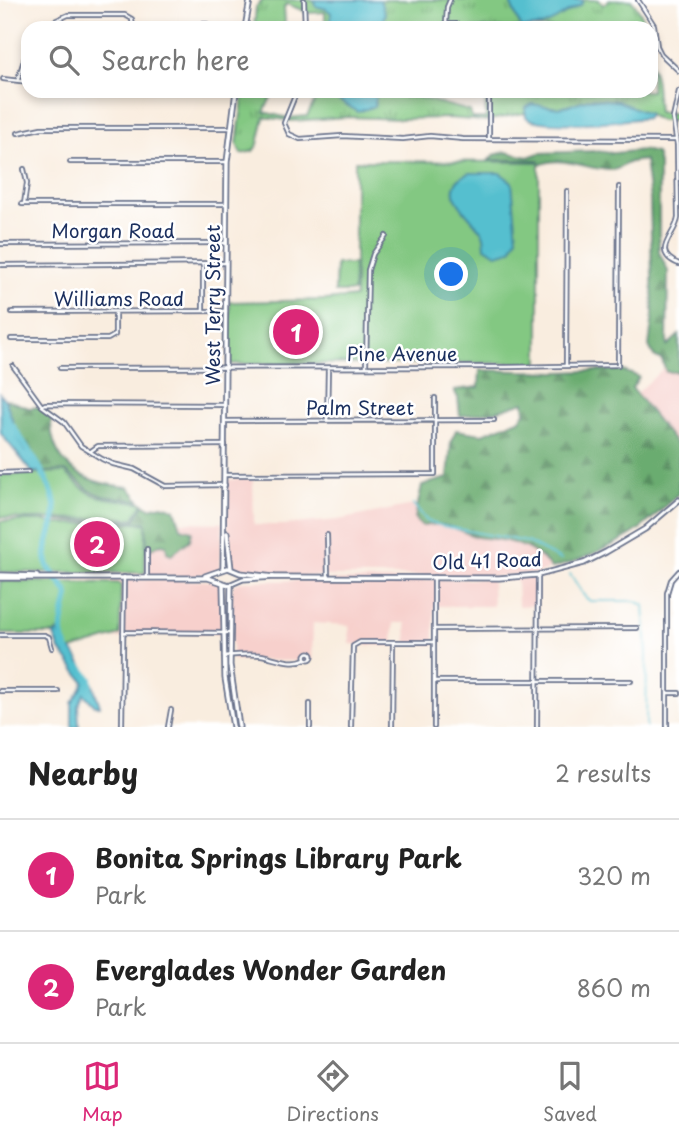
<!DOCTYPE html>
<style>
body{margin:0;font-family:"Playpen Sans",sans-serif;background:#f6f6f6;color:#222}
.you{position:absolute;left:452px;top:275px;width:24px;height:24px;margin:-18px;border:5px solid #fff;border-radius:50%;background:#1a73e8;box-shadow:0 0 0 10px #1a73e833}
.badge{display:grid;place-items:center;width:46px;height:46px;border-radius:50%;background:#db2777;color:#fff;font-size:23px;font-weight:700}
.pin{position:absolute;translate:-50% -50%;border:4px solid #fff;box-shadow:0 2px 7px #0006}
.list{margin:0;padding:0;list-style:none}
h2{display:flex;justify-content:space-between;align-items:center;height:91px;margin:0;padding:0 28px;font-size:30px}
h2 small{font-size:23px;font-weight:400;color:#767676}
.list li{display:grid;grid-template-columns:46px 1fr auto;gap:21px;align-items:center;box-sizing:border-box;height:112px;padding:0 28px;border-top:2px solid #e0e0e0}
.list b{display:block;font-size:26px;white-space:nowrap}
.list p{margin:0;font-size:23px;white-space:nowrap;color:#767676}
.list em{font-size:23px;font-style:normal;color:#767676}
.icon{flex:none;width:38px;height:38px;fill:none;stroke:currentColor;stroke-width:2;stroke-linecap:round;stroke-linejoin:round}
.map{position:relative;flex:none;width:679px;height:727px;overflow:hidden}
.search{position:absolute;background:#fff;box-shadow:0 4px 10px #0003;left:21px;right:21px;top:21px;height:77px;display:flex;align-items:center;gap:18px;box-sizing:border-box;padding:0 24px;border-radius:21px;color:#767676;font-size:26px}
.sheet{height:315px;background:#fff}
nav{display:flex;justify-content:space-around;align-items:center;box-sizing:border-box;height:98px;border-top:2px solid #e0e0e0;background:#fff;font-size:19px;color:#767676}
nav a{display:grid;justify-items:center;gap:4px}
nav .on{color:#db2777}
.map>svg:first-child{display:block}
.built{fill:#f7d0cc}
.grass{fill:url(#grass-tufts);stroke:#4f7c70;stroke-width:2}
.forest{fill:url(#forest-firs);stroke:#426e67;stroke-width:2}
.park{fill:#83c882;stroke:#4f7c70;stroke-width:2}
.water{fill:#54bfcf;stroke:#387796;stroke-width:2}
.lines{fill:none;stroke-linecap:round;stroke-linejoin:round}
.stream{stroke:#54bfcf;stroke-width:2}
.river{stroke:#54bfcf;stroke-width:6}
.minor-casing{stroke:#69728b;stroke-width:6}
.tertiary-casing{stroke:#69728b;stroke-width:7}
.minor{stroke:#fff;stroke-width:2.5}
.tertiary{stroke:#fff;stroke-width:3.5}
.labels{text-anchor:middle;dominant-baseline:central;stroke-width:5;stroke-linejoin:round;paint-order:stroke}
.street-label{font-size:19px;fill:#1b2f5e;stroke:#fff}
</style>
<div class="map">
<svg width="679" height="727" viewBox="0 0 679 727">
<defs>
<pattern id="grass-tufts" width="24" height="20" patternUnits="userSpaceOnUse" patternTransform="scale(1.75)"><rect width="24" height="20" fill="#83c882"/><path d="M3 7l-1-3M5 7V3M7 7l1-3M15 17l-1-3M17 17v-4M19 17l1-3" fill="none" stroke="#6aa36e"/></pattern>
<pattern id="forest-firs" width="22" height="20" patternUnits="userSpaceOnUse" patternTransform="scale(1.75)"><rect width="22" height="20" fill="#6aac70"/><path d="M5 1l3.5 6h-7zM16 11l3.5 6h-7z" fill="#568c5f"/></pattern>
</defs>
<rect width="100%" height="100%" fill="#fff"/>
<filter id="ink" filterUnits="userSpaceOnUse"><feTurbulence type="fractalNoise" baseFrequency=".0143" numOctaves="2"/><feDisplacementMap in="SourceGraphic" scale="14" xChannelSelector="R" yChannelSelector="G"/><feConvolveMatrix kernelMatrix="1 2 1 2 8 2 1 2 1" color-interpolation-filters="sRGB"/></filter>
<filter id="wash" filterUnits="userSpaceOnUse"><feTurbulence type="fractalNoise" baseFrequency=".00686" numOctaves="4" result="noise"/><feDisplacementMap in="SourceGraphic" scale="28" xChannelSelector="R" yChannelSelector="G"/><feGaussianBlur stdDeviation="1.57" result="paint"/><feColorMatrix in="noise" values="0 0 0 0 0 0 0 0 0 0 0 0 0 0 0 0 0 1.4 0 .05"/><feComposite in="paint" operator="in"/></filter>
<g filter="url(#wash)">
<rect width="100%" height="100%" fill="#f9eddf"/>
<!-- built -->
<path class="built" d="M664,368L666,372H679V448L636,394Z
M253,479L254,525H284L338,520L418,504L415,518L444,524L476,536L518,544L543,557L550,567L546,571L532,574L499,576H277L240,571L233,567L227,520V480Z
M180,522L223,523L220,570L192,576H84L146,574L148,548L161,544L177,551L190,540Z
M541,576L537,579V605L518,606L517,580H492L493,606H434V645H407L406,623H394L393,646L350,644L349,625L313,623L312,661L232,660V591L233,585L243,581L499,579Z
M59,579L216,581L221,584L222,633L123,634L122,638L114,639L122,635V584L118,582Z"/>
<!-- grass -->
<path class="grass" d="M263,0H599L603,5L610,0H631C639,9 645,15 641,28H325V12L309,13L287,4L284,7L285,22L283,28H254L256,7Z
M651,65C658,80 656,96 658,112L679,114V121H661L649,115L647,118L576,122L537,121L531,120L524,113L485,121L448,118L400,119L347,117L292,121L264,117L258,144L253,151L241,154L237,144L244,91H274L264,112L288,118L307,116L320,91H395L470,111L472,118H486L485,91H651Z"/>
<!-- forest -->
<path class="forest" d="M643,150L656,153L659,164V252L668,271L667,346L679,335V372H666L662,360L654,356L649,346L653,314L650,200L645,160C640,161 633,161 628,163C622,165 620,169 613,170C589,171 562,154 540,165L538,160H489L494,155L506,152L528,157L539,153L595,151L614,153Z
M480,370L557,372L621,370L639,377L632,388L679,448V493C667,504 655,517 642,527C625,541 572,565 551,568C538,550 517,542 495,539C489,538 479,538 474,536C456,529 443,521 423,526L417,522L415,518L422,485L448,478L451,443L456,430L482,434L519,420L525,413L524,402L496,411L460,416L458,398L454,390L479,387Z
M5,399L29,408L39,407L51,418C50,467 85,484 129,487L140,501L103,496L90,491L66,471L42,472L34,462L31,454C18,450 11,413 5,399Z
M144,504L150,508L162,505L175,509L181,528L192,531L190,540L171,555L167,552L166,545L161,544L147,551L146,522L55,521L135,520Z"/>
<!-- park -->
<path class="park" d="M355,161L539,162V363L231,364L229,362L230,302L326,300L355,297Z
M336,264H354L353,292H335Z
M65,472C72,479 79,486 87,491C99,500 127,500 143,503L134,518L24,519L0,517V475Z
M0,521H47L52,524L146,523L145,573L0,572Z
M0,581L118,583L121,585L120,635L68,651L60,630L54,634H0Z"/>
<!-- water -->
<path class="water" d="M314,0H380L385,14L381,28H331V13L326,9L315,6Z
M509,0H582L583,1L581,5C555,17 554,28 521,28Z
M338,91H376L375,106L358,112L335,98Z
M591,98L618,101L649,114L647,118C621,120 546,130 526,117L525,108L532,104L559,108Z
M469,173H500L512,182L517,238L511,250L497,254L485,247C485,246 484,237 484,236C477,218 430,191 469,173Z
M0,394C14,408 14,448 31,454L34,462L42,472H32L1,434Z
M59,633L67,652L73,651L92,682L100,706H95L84,694L78,706L79,727H72V703L81,689L84,682L60,650L54,635Z"/>
<g class="lines">
<!-- stream -->
<path class="stream" d="M413,504L427,521L442,526L527,542L561,560
M570,574L585,597L590,601H635L644,605L647,654L646,727"/>
<!-- river -->
<path class="river" d="M13,426C26,448 59,489 55,514C53,530 43,546 47,563C50,575 64,583 68,595C63,622 55,633 73,658
M80,667L90,679V687"/>
</g>
</g>
<g filter="url(#ink)">
<g class="lines">
<defs>
<path id="minor" d="M304,0L305,28
M450,0L447,7L446,24H457L460,28
M638,0L654,25L657,46L661,54L679,71
M39,28L68,15H125L132,19L133,28
M177,28L181,24H207L212,28
M3,79L28,82
M18,79L28,48
M297,91L284,123L289,134L300,139L342,136L403,139L430,136L463,139L676,140
M473,91L489,92V139
M679,91L673,118L677,145L678,218C676,235 649,252 679,264
M18,133L41,128H230
M70,162H227
M24,169L27,183L24,204
M22,204H226
M0,244L226,243
M203,264V311
M0,265L226,263
M12,312L226,311
M11,339H108L115,335V312
M566,365L567,191
M13,366L42,406L64,422L81,446L102,459L113,464L134,469L165,486L225,485
M366,367L368,270L373,254L386,236
M60,368L507,367L618,365L619,187
M42,406L45,404L225,405
M225,421L494,420
M327,421L328,368
M91,451L98,446L225,445
M0,473L28,472
M225,475L435,474V398
M327,535L328,577
M147,549V577
M434,629L637,628
M123,632L230,633
M0,635H45L49,637L52,648
M305.5 656a3.5 3.5 0 1 1 7 0a3.5 3.5 0 1 1-7 0Z
M224,656C237,655 253,653 266,656C279,659 293,665 306,659
M434,681H631
M0,691H58
M667,693H679
M122,727L124,577
M168,727L171,710
M310,727V704
M351,727L353,646L360,642H434
M392,727L393,643
M434,727V577
M537,727L538,575
M667,727V593L671,580L679,571"/>
<path id="tertiary" d="M245,28L250,0
M227,533L231,569
M223,569L227,162L236,91
M0,575L37,576
M205,576L228,568L240,573L274,577
M0,578H208L229,585L243,579L275,577L499,578L538,575L584,563L606,552L645,529L679,500
M223,584L225,678L233,727
M231,584L230,665L239,727"/>
</defs>
<!-- minor casing -->
<use href="#minor" class="minor-casing"/>
<!-- tertiary casing -->
<use href="#tertiary" class="tertiary-casing"/>
<!-- minor -->
<use href="#minor" class="minor"/>
<!-- tertiary -->
<use href="#tertiary" class="tertiary"/>
</g>
</g>
<g class="labels">
<!-- street labels -->
<g class="street-label">
<text x="113" y="230">Morgan Road</text>
<text x="119" y="298">Williams Road</text>
<text transform="translate(212 305) rotate(-90)">West Terry Street</text>
<text x="402" y="353">Pine Avenue</text>
<text x="360" y="407">Palm Street</text>
<text transform="translate(487 560) rotate(-2)">Old 41 Road</text>
</g>
</g>
</svg>
<div class="you"></div>
<div class="pin badge" style="left:296px;top:332px">1</div>
<div class="pin badge" style="left:97px;top:544px">2</div>
<div class="search"><svg class="icon" aria-label="search" viewBox="0 0 24 24"><circle cx="10" cy="10" r="6"/><path d="M15 15l6 6"/></svg>Search here</div>
</div>
<section class="sheet">
<h2>Nearby<small>2 results</small></h2>
<ul class="list">
<li><span class="badge">1</span><div><b>Bonita Springs Library Park</b><p>Park</p></div><em>320 m</em></li>
<li><span class="badge">2</span><div><b>Everglades Wonder Garden</b><p>Park</p></div><em>860 m</em></li>
</ul>
</section>
<nav>
<a class="on"><svg class="icon" aria-label="map" viewBox="0 0 24 24"><path d="M3 6l6-2 6 2 6-2v14l-6 2-6-2-6 2zM9 4v14M15 6v14"/></svg>Map</a>
<a><svg class="icon" aria-label="directions" viewBox="0 0 24 24"><path d="M12 3l9 9-9 9-9-9zM9 14v-3h6M13 9l2 2-2 2"/></svg>Directions</a>
<a><svg class="icon" aria-label="saved" viewBox="0 0 24 24"><path d="M7 4h10v16l-5-4-5 4z"/></svg>Saved</a>
</nav>
